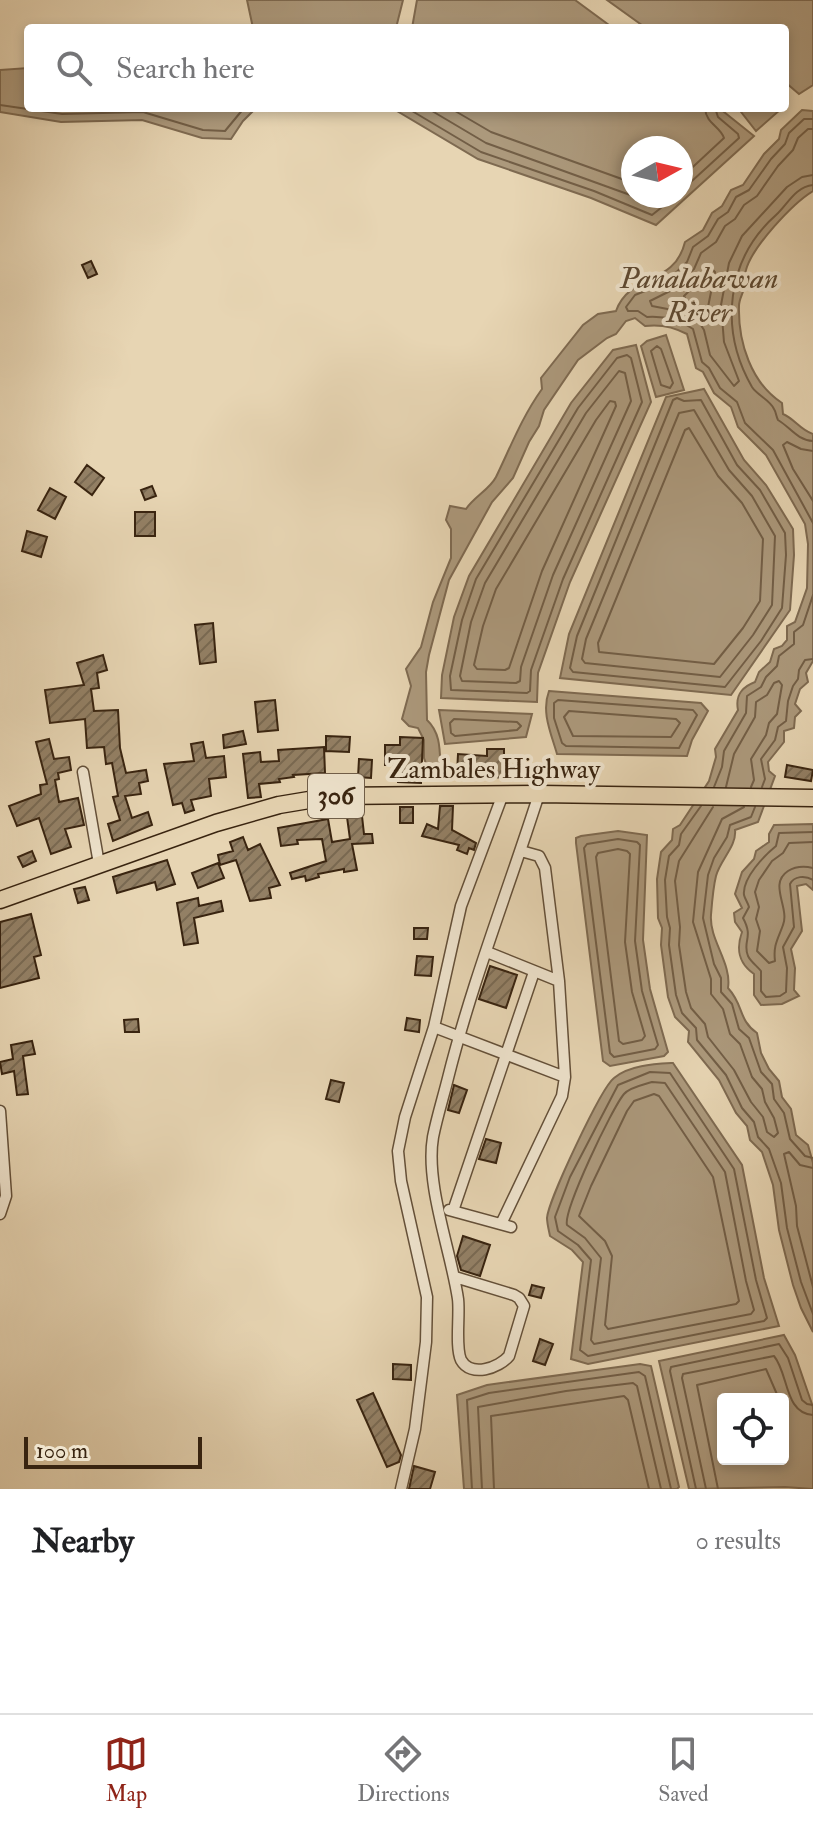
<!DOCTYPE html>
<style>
body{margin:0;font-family:"IM FELL Double Pica",serif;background:#f2f2f2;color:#202124}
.controls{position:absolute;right:24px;bottom:24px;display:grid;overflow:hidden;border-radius:8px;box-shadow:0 4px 12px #0003}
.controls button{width:72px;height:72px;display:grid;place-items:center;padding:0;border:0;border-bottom:2px solid #e0e0e0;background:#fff;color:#202124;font:40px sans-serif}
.compass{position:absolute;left:621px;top:136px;width:72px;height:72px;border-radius:50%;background:#fff;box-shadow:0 4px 12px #0003;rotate:82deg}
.scale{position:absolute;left:24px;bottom:20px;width:178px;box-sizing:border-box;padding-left:8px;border:4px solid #392410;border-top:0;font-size:22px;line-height:28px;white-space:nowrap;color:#392410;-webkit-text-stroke:6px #efe4ce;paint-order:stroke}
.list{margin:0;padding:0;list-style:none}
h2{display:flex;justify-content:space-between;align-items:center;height:104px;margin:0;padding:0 32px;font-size:34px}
h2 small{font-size:26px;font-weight:400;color:#757577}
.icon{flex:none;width:44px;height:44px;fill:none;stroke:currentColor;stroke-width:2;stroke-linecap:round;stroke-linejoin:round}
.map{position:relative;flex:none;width:813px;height:1489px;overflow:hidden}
.search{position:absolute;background:#fff;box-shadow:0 4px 12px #0003;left:24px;right:24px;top:24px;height:88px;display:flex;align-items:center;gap:20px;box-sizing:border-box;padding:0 28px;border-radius:8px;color:#757577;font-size:30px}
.sheet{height:224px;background:#fff}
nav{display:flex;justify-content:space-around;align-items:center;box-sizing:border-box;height:112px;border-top:2px solid #e0e0e0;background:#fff;font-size:22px;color:#757577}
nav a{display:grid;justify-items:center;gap:4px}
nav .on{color:#8f2418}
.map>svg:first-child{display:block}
.water{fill:#ac997c;stroke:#7e6a51;stroke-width:2;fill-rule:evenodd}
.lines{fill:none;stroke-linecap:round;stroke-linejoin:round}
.shore{stroke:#725e46;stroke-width:2}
.building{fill:url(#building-hatch);stroke:#392410;stroke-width:2}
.minor-casing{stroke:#645039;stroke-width:13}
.primary-casing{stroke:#392410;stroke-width:19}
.minor{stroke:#efe4ce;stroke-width:10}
.primary{stroke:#e7d5b3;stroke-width:16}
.labels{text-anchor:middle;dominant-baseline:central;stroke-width:8;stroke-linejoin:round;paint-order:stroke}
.shield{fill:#efe4ce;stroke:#705e49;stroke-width:2}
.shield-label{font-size:26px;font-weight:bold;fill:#392410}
.street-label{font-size:28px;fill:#392410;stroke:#efe4ce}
.water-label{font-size:30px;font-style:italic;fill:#5c4730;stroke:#efe4ce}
</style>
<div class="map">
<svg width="813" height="1489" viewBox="0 0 813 1489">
<defs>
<pattern id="building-hatch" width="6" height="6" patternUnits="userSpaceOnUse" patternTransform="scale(2)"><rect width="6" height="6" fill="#938065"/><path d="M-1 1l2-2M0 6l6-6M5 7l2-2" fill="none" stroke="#796952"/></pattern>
</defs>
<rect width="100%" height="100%" fill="#e7d5b3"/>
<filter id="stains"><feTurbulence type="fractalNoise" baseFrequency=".0025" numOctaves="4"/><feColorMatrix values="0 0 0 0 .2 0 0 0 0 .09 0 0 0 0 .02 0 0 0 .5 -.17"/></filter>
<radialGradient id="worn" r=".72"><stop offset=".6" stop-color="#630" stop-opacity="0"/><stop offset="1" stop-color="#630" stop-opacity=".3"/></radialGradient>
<!-- water -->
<path class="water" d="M247,0H403L396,28H253Z
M417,0H575L613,28H412Z
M607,0H813V85L799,94L785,82V28H646Z
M28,68V108H256L243,121L231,139L202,138L142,120L61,122L0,112V70Z
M392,108H719L754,136L656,225L591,198L478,159ZM633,148H681V196H633Z
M738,108H780L781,109L756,131Z
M802,110L813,111V191C793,203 752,247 746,270C744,276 746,282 744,288C743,294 739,299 739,306C738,342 751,383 782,403L783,414C795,419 800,430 813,434V661L806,673L808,682L800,689L795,704L801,711L795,717L794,728L784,731V742L768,762L769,771L775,776L758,822L735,830C737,846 720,860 716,876C713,888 712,902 711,915C709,940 732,963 728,988C744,1005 738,1020 757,1033L761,1053L769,1069L779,1081L782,1097L791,1109L796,1135L808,1145L813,1163V1332L801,1308L793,1285L779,1230L773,1185L762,1152L750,1140L747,1126L736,1113L719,1080L688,1042L689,1031L675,1017L668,997L661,945L662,928L658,918L657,879L661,852L672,840L673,829L680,825L709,781L716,757L715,749L738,710C735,695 742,687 755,682L759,672L770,662L774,649L782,646L787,640V626L795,622L807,588L808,544L805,524L766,455L738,427L731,407L714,393L703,372L696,368L687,334C674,327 660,324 645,326L635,318L626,321L616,334L607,338L578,360L544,410L539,426L529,442L513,478L492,502L449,580L429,655L426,672L427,720C443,735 439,756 441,776L430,775L424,758V740L418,728L409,726L402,719L411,686L406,669L421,647L433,602L451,558V529L446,520L450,506L466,509C474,497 490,489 496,477C511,446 522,417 542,389L541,378L583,325L598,314L616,311C630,272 674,287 685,242L703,230L712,213L722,206L731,190L743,185L764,154L779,139L781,130Z
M666,335L684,390L656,397L641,346L647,341Z
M636,345L651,402L570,582L538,673L537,702L441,698L442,675L454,617L469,576L571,403L613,350Z
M704,389L744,460L766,485L793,529L794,555L790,610L731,695L560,678L569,634L666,397Z
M549,691L701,703L708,711L692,740L687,756L557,754C551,733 541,712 549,691Z
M439,710L532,714L526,737L445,744Z
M813,824V890L806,884L797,886L802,931L791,949L795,968L794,990L799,996L782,1004L761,1005L754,995V974C738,963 736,949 742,932L735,922L734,913L742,908L735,894L742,872L754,859L756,851L769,842V834L774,825Z
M618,831L647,835L643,940L650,989L668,1052L664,1056L610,1066L603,1061L576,843V838L581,836Z
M673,1063L742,1165L764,1278L779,1326L588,1364L571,1359L583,1262L572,1250L550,1236C549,1231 547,1223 547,1218C548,1201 601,1088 614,1078C629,1065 655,1064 673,1063Z
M784,1335L795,1355L813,1407V1489L785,1487L689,1489L659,1361ZM723,1399H783V1459H723Z
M640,1364L651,1366L679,1487L677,1489H464L457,1395L487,1385Z"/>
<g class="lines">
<!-- shore -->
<path class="shore" d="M0,105L62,114L143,112L203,130L225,131L244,108
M407,108L481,152L594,191L652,215L676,196
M427,108L486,143L633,196
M450,108L491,132L633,183
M813,119H804L789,133L785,144L771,159L749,190L736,197L728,212L718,219L708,236L693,247L687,262L665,283L635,295L626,307L628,311H638L647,317C663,316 680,320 693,329L702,362L709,368L720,388L737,402L745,423L773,450L813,523
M813,129H808L798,138L793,150L778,166L757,196L744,205L735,219L725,226L716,242L701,253L694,269L670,291L650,301L652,306L683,312L699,322L704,330L710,355L734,386L739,381L724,342L721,305L729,263L742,236L787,187L802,177L813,175
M681,178L724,138C720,126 706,124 705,108
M813,185C795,187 788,204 776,215C726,259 719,330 752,387C757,395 770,400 774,409C776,412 776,416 778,420C790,427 797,440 813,441
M681,191L739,138L738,134L718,117L715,108
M712,269L715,272L708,307L704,309L686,300L684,296Z
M657,346L661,349L673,383L670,388L661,385L651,351Z
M627,355L631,358L642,402L563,579L531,670L530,691L527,693L451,690L450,676L462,620L476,579L578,408L617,358Z
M619,371L625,373L631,401L553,575L521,667L520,681L516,683L462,681L460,676L471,622L485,583L586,413Z
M677,398L684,401L701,400L737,465L760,490L785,533L786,555L782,608L761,641L725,687L573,672L570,668L577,636L673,400Z
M610,401L615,402L616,406L542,571L509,668L505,670L477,669L474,665L483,626L496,589L596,420Z
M694,410L729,470L752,496L775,536L772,605L753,635L720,677L585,663L582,659L586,639L679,413Z
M689,428L718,476L742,503L763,539L760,601L743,628L714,664L599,652L598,643L685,430Z
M813,451L801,449L787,442L783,445L793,469L813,501
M558,700L693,710L697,715L679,748L566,746L562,743L554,718V703Z
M569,711L676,719L680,723L671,737L573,736L564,717Z
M454,719L517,722L521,726L517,730L455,736L451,733L450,723Z
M714,787L722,767L724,751L746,713L747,696L761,687L766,677L777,666L779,656L794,644V632L803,625L813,595
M726,787L734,754L755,717L756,702L767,695L774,683L779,681L782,685L777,714L769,723L766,735L751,759L754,780L751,787
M762,787L765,779L761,759L775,740L778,727L786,721L788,701L793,686L798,679L799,670L805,660L813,659
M701,806L681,834L679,845L669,856L665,880L667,917L670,928L669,945L676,995L682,1013L696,1028L697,1040L726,1075L742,1108L754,1122L758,1137L769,1149L781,1183L787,1228L801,1282L813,1314
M713,807L679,861L675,881L680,927L679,945L686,992L691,1008L705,1024L708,1037L734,1070L751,1102L763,1117L767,1132L774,1137L778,1133L774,1118L765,1102L762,1089L752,1077L740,1044L730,1034L723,1009L711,994V979L693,922L698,872L722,819L744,807
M755,807L751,817L730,825L727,837L714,858L708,875L703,918L714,964L721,978V992L732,1004L739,1029L749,1038L761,1072L772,1084L774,1099L784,1113L790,1139L805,1156L813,1158
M813,832L779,833L776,846C765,855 742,878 744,895C745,899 748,903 749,907L743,918C754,938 742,941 748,956C751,962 757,966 761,971V991L766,997L780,996L786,992L787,968L783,947L794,927L790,884C794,876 805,875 813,880
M618,839L637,842L640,845L635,941L642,991L658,1045L655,1049L614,1057L610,1053L584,848L587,844Z
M813,842L789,843L783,853L772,861L759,880L755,892L759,907L756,919L760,931L757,951L769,963L775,961C773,945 778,939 783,925C790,908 768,884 788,871C796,866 805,866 813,868
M618,849L627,851L630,854L625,942L632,992L645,1036L642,1040L623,1044L619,1041L596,857L598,853Z
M650,1072L670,1073L734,1169L756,1280L767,1318L764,1321L588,1356L580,1350L591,1260L578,1245L558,1231L555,1217L570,1177L618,1085Z
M652,1082L665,1083L725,1172L746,1281L754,1310L751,1314L594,1344L591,1340L601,1258L585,1238L567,1225C563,1211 612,1108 624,1094C630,1087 643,1085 652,1082Z
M654,1094L659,1096L713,1177L739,1301L736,1304L608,1329L605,1325L612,1256L605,1241L579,1216L591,1186L627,1111L634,1101Z
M813,1168L800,1165L789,1152L784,1154L796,1206L797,1226L813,1287
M472,1489L467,1400L489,1393L639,1372L645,1376L671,1489
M482,1489L478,1407L566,1391L633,1383L637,1386L661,1489
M494,1489L491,1416L624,1396L628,1400L649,1489
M696,1489L670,1371L671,1367L779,1344L788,1358L802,1400L807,1404L813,1405
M706,1489L682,1378L683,1374L774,1356C789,1374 784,1413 813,1415
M718,1489L697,1385L766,1369L779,1399"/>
</g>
<!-- building -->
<path class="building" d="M91,261L97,274L88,278L82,265Z
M87,465L104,478L92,495L75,482Z
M152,486L156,496L145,500L141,490Z
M50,488L66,497L55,519L38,510Z
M135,512H155V536H135Z
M27,531L47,537L41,557L22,551Z
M213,623L216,662L200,664L195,625Z
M103,655L107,670L97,673L99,688L91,689L94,711L118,710L120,748L126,773L146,770L148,781L139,783L141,794L125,796L132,818L148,812L152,825L113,841L108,824L120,820L113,797L118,796L112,763L106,764L104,747L87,748L85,719L50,723L45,690L84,685L77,663Z
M275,700L278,730L258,732L255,702Z
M243,731L246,744L224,748L223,735Z
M326,736L350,737L349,752L326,751Z
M400,737L423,738L421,783L398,782L399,765H385V745H400Z
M49,739L54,759L69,757L71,770L58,773L59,779L55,780L59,802L78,798L84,825L65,829L71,847L51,854L39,818L17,826L9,806L41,794L40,785L47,784L36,742Z
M203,742L206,758L224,756L226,777L209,779L211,796L191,800L194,810L185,813L182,803L173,805L164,764L194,761L191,744Z
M324,747L325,773L293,775L294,777L279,779L280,782L259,784L261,797L248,798L243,754L260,752L261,762L279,761L278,750Z
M487,749H504V778L457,774L458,754L487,756Z
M359,759L372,760L371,778L358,777Z
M787,765L813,770L811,781L785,777Z
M440,806H453L452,830L476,843L474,850L469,848L467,854L457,850L459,845L422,836L427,824L438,829Z
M400,807H413V823H400Z
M362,816L364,834H372L373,843L352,844L357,870L344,872V869L318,874L319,877L306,881L305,876L292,879L290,873L326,861L322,839L297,840L298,844L281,846L278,828L328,819L332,842L350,839L347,817Z
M243,837L248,850L260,844L280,885L269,888L271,898L250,901L236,860L220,865L218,855L233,851L230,842Z
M32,851L36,861L23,867L18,857Z
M167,860L175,884L157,890L155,882L117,893L113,877Z
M218,863L224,878L198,888L192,873Z
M85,887L89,900L78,903L74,889Z
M198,898L199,906L221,901L223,911L194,918L198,943L184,945L177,903Z
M31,914L41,955L34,957L39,978L0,988V922Z
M414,928H428L427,939H414Z
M417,956L433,957L431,976L415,975Z
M490,966L517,975L506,1008L479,999Z
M407,1018L420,1020L419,1032L405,1030Z
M138,1019L139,1032H125L124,1020Z
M32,1041L35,1054L23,1056L28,1094L17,1095L14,1071L2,1074L0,1062L13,1059L11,1045Z
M331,1080L344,1083L339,1102L326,1099Z
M454,1085L467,1090L459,1113L448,1110Z
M486,1139L501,1143L496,1163L479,1159Z
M463,1236L490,1245L480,1276L461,1270L457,1256Z
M532,1285L544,1288L541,1298L529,1295Z
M540,1339L553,1344L545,1365L533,1361Z
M393,1364L411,1365V1380L393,1379Z
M373,1393L401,1455L399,1462L387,1467L357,1400Z
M414,1466L435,1472L430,1489H409Z"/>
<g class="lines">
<defs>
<path id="minor" d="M83,772L99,864
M487,952L559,981
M434,1027L565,1077
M0,1111L6,1196L0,1214
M449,1210L511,1227
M453,1211L534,972
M501,1224L562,1096L565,1077L559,981L545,868L539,856L521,851
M455,1277L514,1295L519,1298L524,1306L509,1356C499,1368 471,1378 461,1360C455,1347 460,1315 458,1299C451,1251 425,1184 433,1137C437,1117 443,1098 448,1078C472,982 509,888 539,794
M401,1489L415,1429L426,1342L427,1297L401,1181L398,1151L405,1117L434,1027L461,906L503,794"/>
<path id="primary" d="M0,900L216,823L279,805L333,796L539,794L813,798"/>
</defs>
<!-- minor casing -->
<use href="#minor" class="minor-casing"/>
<!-- primary casing -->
<use href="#primary" class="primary-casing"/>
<!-- minor -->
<use href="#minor" class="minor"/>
<!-- primary -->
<use href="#primary" class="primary"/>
</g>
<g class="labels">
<!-- shield labels -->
<rect class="shield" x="308" y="774" width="56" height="44" rx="6"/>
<g class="shield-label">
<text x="336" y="796">306</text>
</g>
<!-- street labels -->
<g class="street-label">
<text x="494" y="769">Zambales Highway</text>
</g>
<!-- water labels -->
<g class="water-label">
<text x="699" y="278">Panalabawan<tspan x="699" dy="34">River</tspan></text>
</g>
</g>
<rect width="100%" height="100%" filter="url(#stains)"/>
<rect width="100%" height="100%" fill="url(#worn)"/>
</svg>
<div class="controls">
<button><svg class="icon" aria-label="locate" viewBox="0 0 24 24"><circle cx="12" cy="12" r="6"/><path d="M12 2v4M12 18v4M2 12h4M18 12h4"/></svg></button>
</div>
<svg class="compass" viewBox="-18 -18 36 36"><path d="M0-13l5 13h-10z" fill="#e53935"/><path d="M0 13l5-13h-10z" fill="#757577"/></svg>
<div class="scale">100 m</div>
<div class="search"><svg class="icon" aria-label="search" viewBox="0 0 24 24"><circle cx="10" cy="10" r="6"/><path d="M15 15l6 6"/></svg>Search here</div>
</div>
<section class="sheet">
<h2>Nearby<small>0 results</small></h2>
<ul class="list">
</ul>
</section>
<nav>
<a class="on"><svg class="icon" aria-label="map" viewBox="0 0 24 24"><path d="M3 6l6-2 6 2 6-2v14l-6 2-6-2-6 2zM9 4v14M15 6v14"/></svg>Map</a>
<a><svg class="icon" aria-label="directions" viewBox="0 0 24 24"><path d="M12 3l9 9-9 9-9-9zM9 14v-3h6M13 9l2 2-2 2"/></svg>Directions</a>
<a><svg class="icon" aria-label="saved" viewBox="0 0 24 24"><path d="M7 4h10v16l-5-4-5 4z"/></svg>Saved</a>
</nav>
